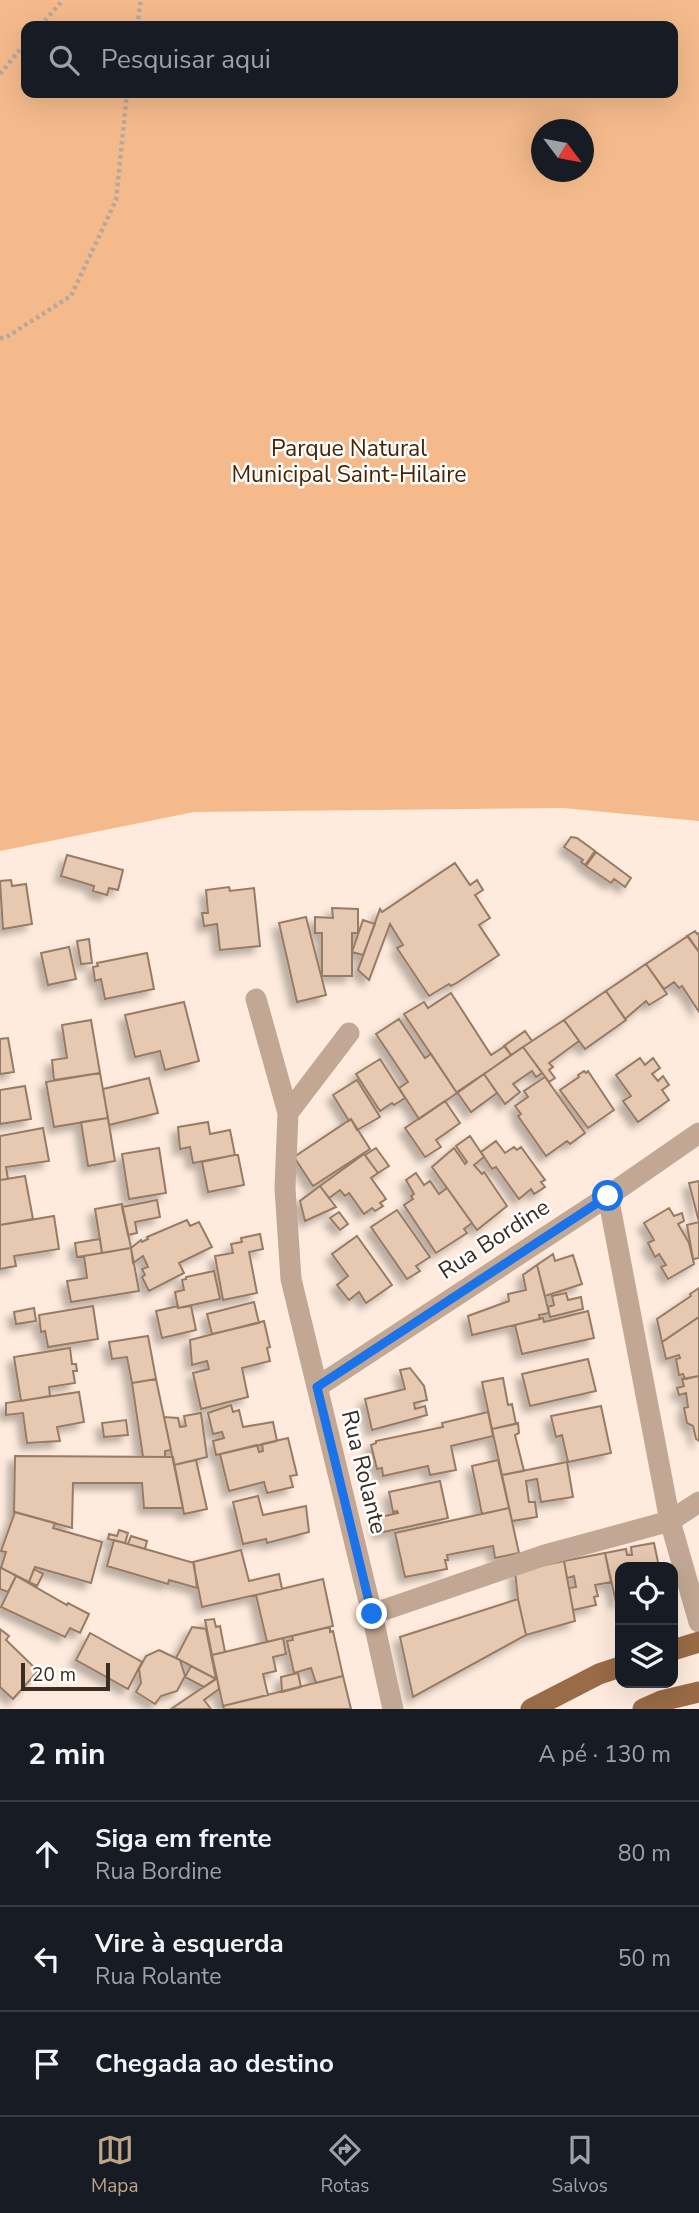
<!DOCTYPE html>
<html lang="pt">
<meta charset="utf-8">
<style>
body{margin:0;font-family:"Nunito Sans",sans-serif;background:#20242c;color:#f1f3f6}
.controls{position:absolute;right:21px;bottom:21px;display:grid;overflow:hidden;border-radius:14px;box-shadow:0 7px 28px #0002}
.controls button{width:63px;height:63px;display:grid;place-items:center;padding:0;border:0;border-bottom:2px solid #363941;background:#171b24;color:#f1f3f6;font:35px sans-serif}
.compass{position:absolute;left:531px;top:119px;width:63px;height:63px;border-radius:50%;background:#171b24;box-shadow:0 7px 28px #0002;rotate:122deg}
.scale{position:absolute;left:21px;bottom:18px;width:89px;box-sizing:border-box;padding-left:7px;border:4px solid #382c23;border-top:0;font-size:19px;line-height:24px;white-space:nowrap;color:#382c23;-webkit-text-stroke:5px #fff;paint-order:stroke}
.stop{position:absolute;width:21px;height:21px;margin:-16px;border:5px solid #1a73e8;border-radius:50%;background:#fff}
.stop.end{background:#1a73e8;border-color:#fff;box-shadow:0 2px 7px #0008}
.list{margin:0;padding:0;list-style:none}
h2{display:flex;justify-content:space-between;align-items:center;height:91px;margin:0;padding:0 28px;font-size:30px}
h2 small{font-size:23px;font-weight:400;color:#9ea1a6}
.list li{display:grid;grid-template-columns:46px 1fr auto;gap:21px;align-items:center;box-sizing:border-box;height:105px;padding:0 28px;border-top:2px solid #363941}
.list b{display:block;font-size:26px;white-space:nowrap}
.list p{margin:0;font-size:23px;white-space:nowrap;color:#9ea1a6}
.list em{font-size:23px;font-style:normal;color:#9ea1a6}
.icon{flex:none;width:38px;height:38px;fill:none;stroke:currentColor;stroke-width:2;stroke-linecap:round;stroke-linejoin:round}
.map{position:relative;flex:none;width:699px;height:1709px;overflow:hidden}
.search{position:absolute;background:#171b24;box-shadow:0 7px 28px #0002;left:21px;right:21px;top:21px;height:77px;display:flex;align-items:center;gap:18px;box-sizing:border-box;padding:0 24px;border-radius:14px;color:#9ea1a6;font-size:26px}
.sheet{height:406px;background:#171b24}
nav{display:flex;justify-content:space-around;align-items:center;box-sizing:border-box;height:98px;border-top:2px solid #363941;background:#171b24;font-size:19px;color:#9ea1a6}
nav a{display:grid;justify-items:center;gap:4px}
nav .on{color:#c0a688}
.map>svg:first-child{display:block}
.green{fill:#f4ba8b;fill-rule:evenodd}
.building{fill:#e7c8b1;stroke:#977b65;stroke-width:2;filter:url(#shadow)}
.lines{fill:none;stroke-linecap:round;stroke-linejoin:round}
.path{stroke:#b8a89c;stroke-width:4.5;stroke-dasharray:3.5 3.5;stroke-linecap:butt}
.minor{stroke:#c2a894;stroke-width:21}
.major{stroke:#996b46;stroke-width:21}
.route{stroke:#1a73e8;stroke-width:9}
.labels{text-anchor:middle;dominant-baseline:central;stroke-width:5;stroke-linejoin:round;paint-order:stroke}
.park-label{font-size:23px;fill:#492400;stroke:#fff}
.street-label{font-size:23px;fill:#382c23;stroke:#fff}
</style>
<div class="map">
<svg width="699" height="1709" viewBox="0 0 699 1709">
<defs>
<filter id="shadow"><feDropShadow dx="-6" dy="6" stdDeviation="3.5" flood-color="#0004"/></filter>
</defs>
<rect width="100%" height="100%" fill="#feebdd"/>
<!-- green -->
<path class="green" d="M0,0H699V821L563,808L194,812L0,851ZM26,26H673V93H26ZM542,130H584V172H542Z"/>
<!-- building -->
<path class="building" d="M571,837L577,838L595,851L585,865L581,862L583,860L564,847Z
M596,852L631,878L625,887L614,879L611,883L586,866Z
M67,855L123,870L118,890L109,888L107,895L93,891L94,886L61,876Z
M455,863L470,885L477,880L483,890L475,895L490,918L479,925L499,955L458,982L451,986L449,984L429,996L397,948L403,945L390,924L369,980L358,970L380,909L382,912Z
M11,880L12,886L26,884L32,924L3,929L0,881Z
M229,887L230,891L254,888L260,946L220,950L217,924L204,926L202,913H208L206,890Z
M332,908L358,909V933H352V976H322V933H315V917L333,918Z
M306,917L326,995L297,1002L279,923Z
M363,920L375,924L363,955L352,952Z
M695,931L697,934L699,933V952L687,936Z
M688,936L699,952V1012L682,986L679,988L674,982L664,989L646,964Z
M89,939L92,963L81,964L77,941Z
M69,947L76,979L48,985L41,953Z
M147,953L154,989L105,999L101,979L95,981L93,967L98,966L97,963Z
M646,964L667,994L649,1005L646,1001L625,1019L606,991Z
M606,991L626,1020L585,1049L564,1020Z
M451,993L491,1055L505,1046L511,1055L457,1093L404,1014L424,1002L428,1008Z
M184,1002L199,1061L165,1070L160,1051L135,1057L125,1015Z
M399,1019L425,1058L431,1054L457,1093L419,1119L399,1088L408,1082L376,1034Z
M91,1020L100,1073L54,1080L52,1060L67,1058L62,1025Z
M564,1020L579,1041L549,1063L553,1067L549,1070L555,1078L549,1082L523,1047Z
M525,1031L532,1041L511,1055L504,1046Z
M8,1038L14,1072L0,1074V1039Z
M523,1047L542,1073L536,1077L532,1071L513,1084L520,1092L505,1104L484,1074Z
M640,1058L645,1065L653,1058L660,1068L652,1074L658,1081L663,1076L669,1085L662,1090L669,1100L638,1122L623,1101L631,1096L616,1075Z
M380,1059L405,1098L394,1105L392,1103L380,1111L356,1074Z
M584,1071L586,1073L588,1071L614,1110L588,1128L560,1090L579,1077L578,1075Z
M100,1073L108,1118L54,1127L46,1082Z
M484,1074L497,1093L471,1112L457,1092Z
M545,1077L585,1133L570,1144L567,1141L546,1156L518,1116L521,1114L515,1106L528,1097L524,1091Z
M149,1078L158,1113L109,1125L103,1089Z
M357,1080L380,1117L357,1130L351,1119L349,1121L333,1095Z
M25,1086L31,1119L0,1124V1090Z
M445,1101L460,1123L436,1140L441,1147L425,1157L405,1128Z
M108,1118L115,1161L88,1166L81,1122Z
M351,1119L370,1149L313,1186L294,1157Z
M208,1122L210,1134L230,1130L235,1155L193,1163L190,1147L180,1149L178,1127Z
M43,1128L49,1161L6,1167L8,1179L0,1180V1136Z
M470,1136L484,1157L474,1165L482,1174L484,1172L507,1206L477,1230L432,1167L454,1148L465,1164L467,1162L456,1146Z
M496,1141L505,1153L514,1147L517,1150L521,1147L545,1180L541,1182L545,1187L534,1194L531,1189L519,1199L496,1167L492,1169L481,1152Z
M159,1148L166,1193L129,1199L122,1154Z
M376,1148L389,1166L378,1173L365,1155Z
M364,1154L378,1173L371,1178L386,1199L380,1203L383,1206L375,1211L372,1208L364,1214L349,1193L345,1196L340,1190L329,1198L320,1186Z
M234,1155H238L244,1185L208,1192L202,1162Z
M416,1173L424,1185L430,1181L439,1194L447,1188L472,1223L464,1229L467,1233L436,1253L404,1205L413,1199L411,1196L414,1194L406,1180Z
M25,1176L33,1219L0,1225V1180Z
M699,1181V1222L689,1183Z
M320,1186L336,1207L305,1221L300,1201Z
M157,1200L160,1217L135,1222L137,1233L128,1235L122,1207Z
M122,1204L131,1248L102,1253L95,1209Z
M669,1208L674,1216L682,1213L684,1221L678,1224L689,1243L694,1264L668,1279L661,1267L666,1265L659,1254L655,1257L648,1243L654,1240L644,1223Z
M397,1210L430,1257L416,1266L420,1271L407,1279L371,1227Z
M339,1212L348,1224L340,1230L330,1218Z
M54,1216L59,1249L14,1256L16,1266L0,1269V1225Z
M187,1220L190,1226L199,1222L212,1247L179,1263L184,1273L149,1291L142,1277L145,1275L142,1269L148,1267L143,1256L133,1263L131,1248L141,1240L142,1242L148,1239L147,1237Z
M699,1222V1258L693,1259L687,1225Z
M260,1234L263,1249L249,1252L257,1293L223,1300L215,1256L233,1253L231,1244L242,1242L241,1238Z
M357,1236L392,1285L366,1303L359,1292L349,1300L337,1285L348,1276L332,1254Z
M100,1239L102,1253L77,1257L75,1243Z
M131,1248L139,1291L71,1302L67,1281L87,1278L84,1256Z
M553,1254L555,1261L573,1255L582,1284L545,1296L537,1265Z
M537,1265L549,1313L539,1315L540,1319L472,1335L468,1316L509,1301L508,1294L526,1290L523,1275Z
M214,1271L220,1299L178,1308L175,1292L184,1290L182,1280L186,1279V1277Z
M699,1288V1317L662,1342L657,1319L691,1296L690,1294Z
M566,1293L568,1300L581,1297L583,1309L550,1317L548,1307L554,1305L552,1296Z
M254,1302L259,1323L212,1334L207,1314Z
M93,1306L98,1339L48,1347L45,1331L41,1332L39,1315Z
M178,1306V1308L191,1306L196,1330L162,1338L156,1311Z
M34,1308L36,1321L16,1324L14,1312Z
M588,1311L594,1338L522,1354L515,1325L543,1318L544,1322Z
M699,1317V1376L685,1379L683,1374L679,1375L676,1359L680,1358L679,1355L666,1359L662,1342Z
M264,1321L270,1347L267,1348L270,1361L242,1368L248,1397L201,1409L193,1373L209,1369L207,1361L192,1365L190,1340Z
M148,1336L156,1379L132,1383L127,1357L112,1359L109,1342Z
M70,1348L72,1364H76L77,1371H73L75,1383L49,1387L50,1396L21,1401L14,1357Z
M588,1359L596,1391L530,1406L522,1374Z
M410,1368L424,1386L427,1400L414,1403L415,1409L425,1406L427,1415L372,1430L365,1399L405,1389L400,1370Z
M699,1376V1441L696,1439L693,1426L687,1423L684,1408L688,1407L686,1393L679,1395L677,1388L684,1386L682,1379Z
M503,1378L508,1405L512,1404L516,1424L492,1429L482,1382Z
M156,1379L171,1450L165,1451V1457H143L132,1383Z
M79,1392L84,1422L57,1427L60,1441L27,1443L23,1413L6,1415V1403Z
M231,1405L233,1412L239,1410L243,1427L273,1422L277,1441L216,1455L213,1441L224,1438L222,1432L213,1434L208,1413Z
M601,1406L611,1453L568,1462L562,1435L556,1437L551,1416Z
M488,1412L493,1436L451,1446L456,1470L430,1475L428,1466L383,1476L382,1468L377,1469L371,1445L376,1443V1441L443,1427L442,1423Z
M201,1413L207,1457L174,1465L164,1417L178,1418L180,1427L186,1426L184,1416Z
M126,1420L128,1435L104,1437L102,1423Z
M518,1423L519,1433L515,1435L524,1471L502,1475L492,1429Z
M288,1438L297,1475L290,1476L293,1487L267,1493L264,1482L229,1491L220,1454L257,1445L259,1452L263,1451L262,1444Z
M15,1456L173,1457L183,1508H144L142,1483H73L72,1528L14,1512Z
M196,1460L207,1509L184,1514L174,1465Z
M498,1460L509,1508L482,1514L472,1466Z
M567,1462L573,1497L541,1502L537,1479L526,1481L529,1502H535L537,1517L512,1521L502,1475Z
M440,1481L448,1518L379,1533L376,1518L398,1513L397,1511L393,1512L389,1492Z
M258,1496L263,1515L306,1506L309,1532L267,1543L266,1539L243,1544L233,1502Z
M509,1508L519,1553L495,1558L493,1546L447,1555L448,1560H445L447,1569L405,1577L395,1533Z
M15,1512L55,1523L53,1528L102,1542L91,1583L35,1567L29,1582L1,1568L6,1552L1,1551Z
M119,1530L128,1533L125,1543L108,1539L109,1534L117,1536Z
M131,1536L147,1541L145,1549L128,1544Z
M114,1540L194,1563L197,1588L169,1580L168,1584L107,1566Z
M654,1543L659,1567H620V1601L616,1602L605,1553L626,1549L627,1555H632L631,1547Z
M241,1550L249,1581L279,1574L282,1589L202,1607L193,1562Z
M605,1553L611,1582L595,1585L598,1596L594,1597L596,1605L573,1610L569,1588L576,1587L574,1576L567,1578L564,1561Z
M564,1561L575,1621L526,1635L518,1599L515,1571Z
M0,1567L16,1576L8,1592L0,1589Z
M34,1569L43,1574L37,1586L29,1582Z
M16,1576L67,1605L68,1603L89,1614L80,1633L70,1628L65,1637L1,1607Z
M323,1579L333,1626L267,1642L256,1595Z
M518,1599L526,1635L413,1697L400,1637Z
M214,1619L216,1627L220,1626L225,1652L212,1655L205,1620Z
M192,1627L206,1629L216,1679L176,1658Z
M330,1627V1632L333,1631L343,1676L316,1683L311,1668L294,1673L287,1641L293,1640L292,1636Z
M0,1629L9,1636L6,1640L38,1671L13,1699L0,1687Z
M90,1633L142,1662L128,1689L76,1660Z
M283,1638L286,1654L273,1657L276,1671L263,1674L268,1695L223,1706L212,1655Z
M159,1650L180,1660L185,1676L177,1691L161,1696L155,1704L136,1692L141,1683L139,1669L146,1656Z
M191,1666L216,1679L204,1687L185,1677Z
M298,1673L301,1687L282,1692L281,1677Z
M343,1676L351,1709H224L223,1706Z
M217,1678L219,1689L204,1700L211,1709H171Z"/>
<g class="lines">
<!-- path -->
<path class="path" d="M40,26L63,0
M137,26L141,0
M0,74L26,42
M0,338H5L71,296L116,200L127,93"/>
<!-- minor -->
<path class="minor" d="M256,999L288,1113L285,1188L291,1279L372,1614L393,1709
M288,1113L349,1033
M608,1196L670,1521L699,1622
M317,1387L608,1196L699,1133
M372,1614L545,1555L670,1521L699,1502"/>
<!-- major -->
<path class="major" d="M673,1650L699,1642
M531,1709L599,1674L620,1667
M643,1709L661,1701L699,1692"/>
</g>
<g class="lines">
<!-- route -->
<path class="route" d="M372,1614L317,1387L608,1196"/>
</g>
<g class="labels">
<!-- park labels -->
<g class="park-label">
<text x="349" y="448">Parque Natural<tspan x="349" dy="26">Municipal Saint-Hilaire</tspan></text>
</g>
<!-- street labels -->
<g class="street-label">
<text transform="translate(494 1239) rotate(-33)">Rua Bordine</text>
<text transform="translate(364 1472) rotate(76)">Rua Rolante</text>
</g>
</g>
</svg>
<div class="controls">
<button><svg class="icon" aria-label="locate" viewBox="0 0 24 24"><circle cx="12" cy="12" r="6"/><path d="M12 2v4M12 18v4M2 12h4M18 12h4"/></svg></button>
<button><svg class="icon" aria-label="layers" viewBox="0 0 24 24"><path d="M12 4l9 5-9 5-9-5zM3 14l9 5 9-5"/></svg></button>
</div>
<svg class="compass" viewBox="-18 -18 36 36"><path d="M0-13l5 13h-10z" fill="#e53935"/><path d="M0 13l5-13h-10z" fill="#9ea1a6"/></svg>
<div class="scale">20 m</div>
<div class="stop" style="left:608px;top:1196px"></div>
<div class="stop end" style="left:372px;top:1614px"></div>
<div class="search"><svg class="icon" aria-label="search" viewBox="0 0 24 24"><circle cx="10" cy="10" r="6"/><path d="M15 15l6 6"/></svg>Pesquisar aqui</div>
</div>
<section class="sheet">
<h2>2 min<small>A pé · 130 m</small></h2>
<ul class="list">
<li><svg class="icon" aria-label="ahead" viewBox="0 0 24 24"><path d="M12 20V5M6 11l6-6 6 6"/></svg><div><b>Siga em frente</b><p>Rua Bordine</p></div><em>80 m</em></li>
<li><svg class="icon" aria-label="left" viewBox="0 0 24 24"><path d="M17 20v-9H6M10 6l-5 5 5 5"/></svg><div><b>Vire à esquerda</b><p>Rua Rolante</p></div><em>50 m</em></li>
<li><svg class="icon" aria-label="arrive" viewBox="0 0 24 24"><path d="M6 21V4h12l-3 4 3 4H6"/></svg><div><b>Chegada ao destino</b></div></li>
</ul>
</section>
<nav>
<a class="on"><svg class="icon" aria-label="map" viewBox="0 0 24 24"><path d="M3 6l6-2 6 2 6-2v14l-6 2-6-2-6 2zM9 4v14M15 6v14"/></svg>Mapa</a>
<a><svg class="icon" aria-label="directions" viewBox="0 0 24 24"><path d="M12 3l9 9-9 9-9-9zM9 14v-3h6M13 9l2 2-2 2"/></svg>Rotas</a>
<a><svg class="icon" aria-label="saved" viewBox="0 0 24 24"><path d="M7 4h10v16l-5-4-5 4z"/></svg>Salvos</a>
</nav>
